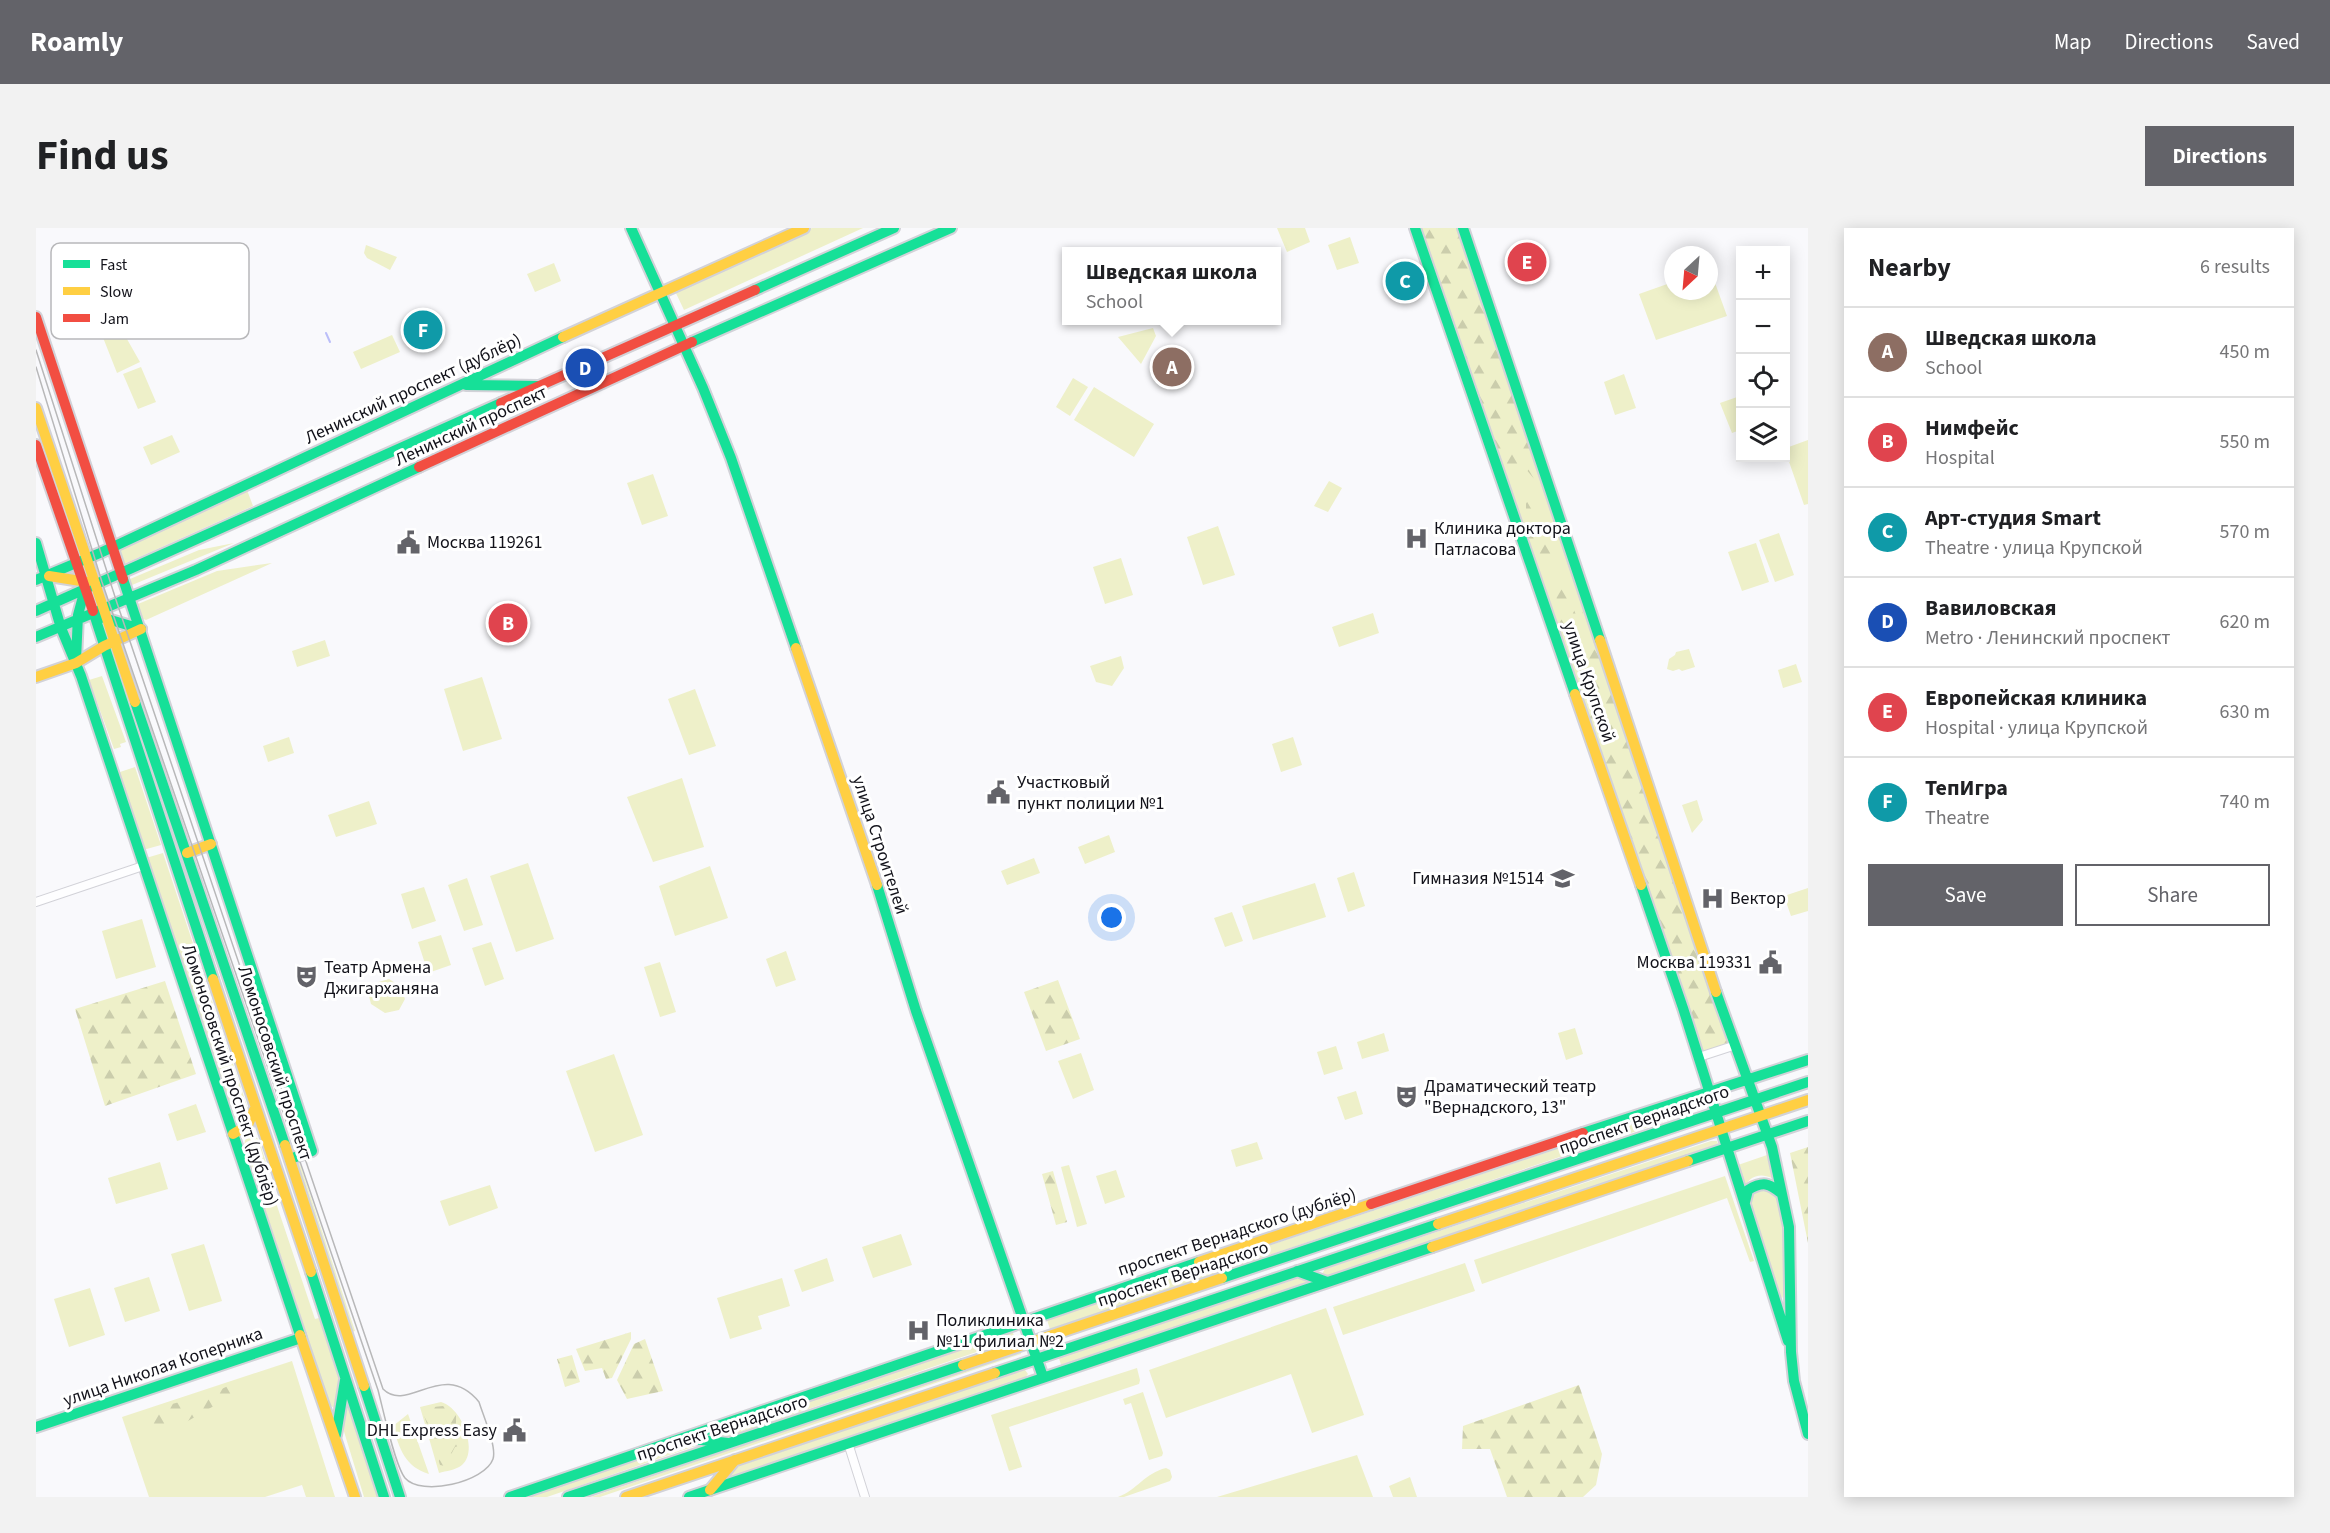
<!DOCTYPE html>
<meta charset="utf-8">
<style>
body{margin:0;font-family:"Source Sans 3",sans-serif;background:#f2f2f2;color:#202124}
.controls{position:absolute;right:18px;top:18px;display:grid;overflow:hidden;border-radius:0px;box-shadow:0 3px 15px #0003}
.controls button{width:54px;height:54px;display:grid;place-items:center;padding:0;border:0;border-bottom:2px solid #e0e0e0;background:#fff;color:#202124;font:30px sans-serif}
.compass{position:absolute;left:1628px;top:18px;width:54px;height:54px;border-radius:50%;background:#fff;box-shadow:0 3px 15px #0003;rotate:206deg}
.you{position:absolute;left:1076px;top:690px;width:21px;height:21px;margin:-15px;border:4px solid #fff;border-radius:50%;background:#1a73e8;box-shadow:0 0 0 9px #1a73e833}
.badge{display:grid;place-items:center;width:39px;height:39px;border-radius:50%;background:#636369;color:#fff;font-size:20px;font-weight:700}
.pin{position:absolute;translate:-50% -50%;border:3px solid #fff;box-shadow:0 2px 6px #0006}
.popup{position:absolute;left:1026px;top:19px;width:219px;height:78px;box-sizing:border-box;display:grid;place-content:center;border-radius:0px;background:#fff;filter:drop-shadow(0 2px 4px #0005);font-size:20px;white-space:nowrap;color:#757577}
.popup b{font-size:22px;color:#202124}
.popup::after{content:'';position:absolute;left:50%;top:100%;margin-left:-12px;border:12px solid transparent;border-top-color:#fff}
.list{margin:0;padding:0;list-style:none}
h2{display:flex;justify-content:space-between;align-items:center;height:78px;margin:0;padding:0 24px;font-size:26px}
h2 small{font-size:20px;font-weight:400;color:#757577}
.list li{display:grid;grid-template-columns:39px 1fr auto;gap:18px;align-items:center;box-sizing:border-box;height:90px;padding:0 24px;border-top:2px solid #e0e0e0}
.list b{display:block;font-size:22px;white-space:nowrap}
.list p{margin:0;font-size:20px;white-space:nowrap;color:#757577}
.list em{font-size:20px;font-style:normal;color:#757577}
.actions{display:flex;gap:12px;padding:18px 24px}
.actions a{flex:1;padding:14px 0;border:2px solid #636369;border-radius:0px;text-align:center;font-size:21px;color:#636369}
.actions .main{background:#636369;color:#fff}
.icon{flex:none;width:33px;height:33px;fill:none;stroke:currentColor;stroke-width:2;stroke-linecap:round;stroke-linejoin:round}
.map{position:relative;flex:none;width:1772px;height:1269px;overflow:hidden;border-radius:0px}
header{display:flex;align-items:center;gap:36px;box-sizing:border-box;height:84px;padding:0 30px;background:#636369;color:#fff}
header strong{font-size:28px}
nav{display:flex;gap:33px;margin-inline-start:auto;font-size:21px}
.intro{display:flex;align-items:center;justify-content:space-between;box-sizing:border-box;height:144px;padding:0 36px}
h1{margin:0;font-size:42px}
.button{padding:15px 27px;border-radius:0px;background:#636369;color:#fff;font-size:21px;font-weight:700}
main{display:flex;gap:36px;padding:0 36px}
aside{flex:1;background:#fff;border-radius:0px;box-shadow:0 3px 15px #0003}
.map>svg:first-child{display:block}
.green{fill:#eef0c9}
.forest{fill:url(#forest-firs)}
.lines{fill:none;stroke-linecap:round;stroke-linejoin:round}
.stream{stroke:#bbbef9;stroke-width:2}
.street-casing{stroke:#d2d2d8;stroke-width:10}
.fast-casing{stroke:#d2d2d8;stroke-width:14}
.slow-casing{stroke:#d2d2d8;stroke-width:14}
.jam-casing{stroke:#d2d2d8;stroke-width:14}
.street{stroke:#fefeff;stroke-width:8}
.fast{stroke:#16e098;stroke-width:10}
.slow{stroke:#ffcf43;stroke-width:10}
.jam{stroke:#f24e42;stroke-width:10}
.tram{stroke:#b8b8b9;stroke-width:1.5}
.labels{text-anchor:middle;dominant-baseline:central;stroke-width:6;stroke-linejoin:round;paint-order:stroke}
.street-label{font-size:18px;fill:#12121a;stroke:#fff}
.poi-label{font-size:18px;fill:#12121a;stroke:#fff;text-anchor:start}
.key{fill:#fff;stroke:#b8b8ba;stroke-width:1.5}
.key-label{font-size:16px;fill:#12121a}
</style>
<header>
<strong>Roamly</strong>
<nav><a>Map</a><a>Directions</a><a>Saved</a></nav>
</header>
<div class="intro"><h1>Find us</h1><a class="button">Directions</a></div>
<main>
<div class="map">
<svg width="1772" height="1269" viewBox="0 0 1772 1269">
<defs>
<pattern id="forest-firs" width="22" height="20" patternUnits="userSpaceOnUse" patternTransform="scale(1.5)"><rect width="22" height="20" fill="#eef0c9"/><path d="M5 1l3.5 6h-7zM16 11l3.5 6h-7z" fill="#cbcdac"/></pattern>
</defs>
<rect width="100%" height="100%" fill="#f9f9fc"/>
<!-- green -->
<path class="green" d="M776,0H827L648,82L638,61Z
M1241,0H1269L1274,14L1251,24Z
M1385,0H1423L1695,815L1665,826Z
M1314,9L1323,35L1301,42L1292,17Z
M330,17L361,29L354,42L331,30L328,25Z
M518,35L525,53L499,64L491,46Z
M1674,41L1691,88L1620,112L1603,66L1637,54V63H1673Z
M83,97L104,134L81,145L66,107Z
M1117,100L1120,108L1105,136L1082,109Z
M356,107L364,124L325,141L317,124Z
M105,139L120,174L102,181L87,146Z
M1588,146L1600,180L1579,187L1568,154Z
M1037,150L1052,159L1034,188L1020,179Z
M1058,159L1118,196L1098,229L1038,192Z
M1704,168V202L1696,205L1684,175Z
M136,207L144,224L115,237L107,219Z
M1772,212V276L1768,277L1750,225V220Z
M617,246L632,288L606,297L591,255Z
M1293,253L1306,260L1292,284L1278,278Z
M211,262L217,278L88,336L83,334L80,320Z
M1182,298L1199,347L1167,357L1151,309Z
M1743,305L1758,347L1739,354L1723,312Z
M198,315L96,357H94V351L163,322Z
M1720,315L1733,354L1706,363L1692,324Z
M1085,330L1097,367L1069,376L1057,339Z
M236,335L110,392L105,390L102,376L181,343Z
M1337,385L1343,405L1303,419L1296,399Z
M289,412L294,428L261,439L256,423Z
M1653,421L1659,439L1646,443L1643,441L1637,443L1631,441L1633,431L1639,427L1640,424Z
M1085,428L1088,440L1076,458L1060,454L1054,438Z
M1760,436L1766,454L1747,460L1742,442Z
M66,448L90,514L84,516L85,519L78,521L53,452Z
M446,449L466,511L427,523L408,461Z
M659,461L680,518L653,527L632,471Z
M253,509L258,525L232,534L227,518Z
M1257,509L1266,537L1245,544L1236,516Z
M99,539L125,617L107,622L81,545Z
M646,550L668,619L617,634L591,569Z
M1661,572L1667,592L1656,605L1646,577Z
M333,573L341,596L300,609L292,587Z
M1073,607L1079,624L1049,636L1042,619Z
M127,625L214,887L206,897L198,893L110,630Z
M998,630L1004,645L971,657L965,643Z
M492,635L518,711L480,724L454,648Z
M674,638L692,690L639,708L623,658Z
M1318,644L1329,678L1312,684L1301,650Z
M431,650L447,697L428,703L412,657Z
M1279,655L1290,689L1217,712L1206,678Z
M388,659L400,693L376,701L365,666Z
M1772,660V683L1755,688L1748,668Z
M1196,684L1207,713L1189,719L1178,690Z
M106,691L120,739L80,751L66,703Z
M405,707L415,737L392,745L382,714Z
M455,714L468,751L449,758L436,720Z
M750,723L760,752L740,759L730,731Z
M624,734L640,784L624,789L608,739Z
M353,751L364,758L369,771L363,782L349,785L335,776L332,764L339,755Z
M1539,800L1547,826L1530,832L1522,805Z
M1348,805L1353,823L1326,831L1321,814Z
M1300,818L1307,841L1288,847L1281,824Z
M1045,825L1058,862L1037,871L1022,833Z
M578,826L607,907L559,924L530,843Z
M1320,863L1327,886L1309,892L1301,869Z
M1667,872L1670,876L1666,881L1014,1101L1011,1092Z
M160,876L170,904L141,913L132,886Z
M213,907L220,909L223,912L233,944L230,945L279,1091L283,1090L305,1158L298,1180L294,1177L208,917L210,909Z
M1675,913H1681L1682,916L1291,1048L1286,1046L1289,1041Z
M1221,914L1227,931L1200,939L1195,922Z
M1731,927L1736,950C1725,945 1715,947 1709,958L1702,937Z
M262,930L319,1103L316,1104L258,931Z
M124,934L132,961L80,976L72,950Z
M1033,937L1051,996L1041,999L1025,939Z
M1080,942L1089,969L1069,976L1060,948Z
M1689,948L1718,1033L1714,1034L1691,970L1446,1056L1438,1032Z
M454,957L462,980L413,998L404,973Z
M1728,958L1739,964C1747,993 1758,1042 1746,1071L1714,977L1716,965Z
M865,1006L876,1037L837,1050L826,1019Z
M168,1016L186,1073L153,1083L135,1026Z
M791,1030L798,1053L766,1064L758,1042Z
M1429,1035L1439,1063L1307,1107L1297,1079Z
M113,1049L124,1083L89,1094L78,1060Z
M1266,1049L1272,1052L1269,1057L1025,1137L1023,1130Z
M746,1050L754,1078L722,1088L726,1101L694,1111L681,1070Z
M54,1060L69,1107L33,1119L18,1071Z
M1290,1080L1328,1187L1276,1205L1255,1146L1130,1190L1113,1142Z
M971,1105H977L978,1108L973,1113L684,1211L681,1204Z
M985,1123V1126L564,1269H555Z
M256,1133L299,1269H270L266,1257L229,1269H113L86,1189Z
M1101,1140L1104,1152L1103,1156L973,1199L986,1239L973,1243L955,1187Z
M986,1142H989L992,1146L988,1151L695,1250L693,1245L703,1238Z
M1107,1164L1127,1225L1126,1228L1113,1232L1095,1175L1089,1177L1087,1171Z
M405,1174C425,1179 443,1222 426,1237C420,1242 410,1243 403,1245L384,1179Z
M310,1177L314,1178L343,1269H328L306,1197Z
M372,1186L393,1246C369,1239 363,1220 357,1198Z
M645,1214L662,1217L511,1269H484Z
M1321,1227L1337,1269H1181Z
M1130,1240L1134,1242L1136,1249L1134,1253L1088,1269H1082C1101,1262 1109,1245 1130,1240Z
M1374,1249L1381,1269H1357L1353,1258Z"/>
<!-- forest -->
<path class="forest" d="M1386,0H1423L1506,260L1488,239L1471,251Z
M1490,272L1520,323L1504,334L1490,306Z
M1537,343L1693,814L1666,823L1539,454L1554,417Z
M1527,356L1543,394L1534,412L1516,383L1522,375L1516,358Z
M1022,752L1044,811L1010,823L988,764Z
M129,753L160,846L69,878L39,781Z
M1772,919V1015L1754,925Z
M1017,943L1031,994L1020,997L1006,946Z
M595,1104V1111L576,1150L570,1151L566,1140L549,1143L540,1121Z
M609,1111L627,1163L591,1171L581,1152L598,1116Z
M536,1127L544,1154L529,1159L521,1131Z
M196,1156L205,1157V1166L201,1168L176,1179L133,1204C123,1205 109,1196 103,1188C133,1173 167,1172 196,1156Z
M1543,1157L1566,1226L1560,1257L1547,1269H1471L1454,1221H1426L1427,1198Z
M407,1178L415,1181L420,1188V1201L428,1216L419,1219L409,1238L404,1237L387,1184L388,1180Z"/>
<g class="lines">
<!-- stream -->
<path class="stream" d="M290,105L294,114"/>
<defs>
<path id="street" d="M0,674L107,638
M1663,829L1700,817
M812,1215L829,1269"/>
<path id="fast" d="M595,0L667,160L695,230L760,420
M1379,0L1539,466
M1427,0L1564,412
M719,62L858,0
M656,114L915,0
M430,157L502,158
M0,315L25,400L45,448L264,1107
M87,351L276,923L254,931
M0,352L64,325L527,109
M0,383L465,175
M57,383L177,751
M68,390L105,401
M0,409L160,342L383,239
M40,432L42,387L49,361
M99,474L249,917
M841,657L880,783L1007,1149
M1605,657L1647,780L1752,1113
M1680,764L1736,919L1753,999L1755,1124L1758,1153L1772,1206
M1547,905L1772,832
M1652,933L1772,893
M1709,974L1712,962C1727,953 1733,955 1746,966
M1261,1043L1291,1054
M275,1044L348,1269
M1186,1050L1772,854
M959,1145L1402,996
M328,1158L364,1269
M0,1199L265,1110
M300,1207L309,1152
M648,1210L692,1215
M474,1269L1163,1034
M532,1269L927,1137
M653,1269L1396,1019"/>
<path id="slow" d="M527,109L768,0
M0,180L99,474
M13,348L51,354
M1564,412L1680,764
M760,420L841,657
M0,449L40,435L68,418L105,401
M1539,466L1605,657
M151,625L175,616
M177,751L275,1044
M197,906L212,897L218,882
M249,917L328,1158
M1402,996L1772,872
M1396,1019L1652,933
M1163,1034L1335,976
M264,1107L319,1269
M927,1137L1186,1050
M674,1262L699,1232
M590,1269L959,1145"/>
<path id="jam" d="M0,89L87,351
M465,175L719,62
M0,217L57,383
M383,239L656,114
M1335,976L1547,905"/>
</defs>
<!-- street casing -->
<use href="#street" class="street-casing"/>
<!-- fast casing -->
<use href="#fast" class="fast-casing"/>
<!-- slow casing -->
<use href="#slow" class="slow-casing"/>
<!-- jam casing -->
<use href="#jam" class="jam-casing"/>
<!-- street -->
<use href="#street" class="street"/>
<!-- fast -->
<use href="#fast" class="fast"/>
<!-- slow -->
<use href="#slow" class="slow"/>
<!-- jam -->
<use href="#jam" class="jam"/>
<!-- tram -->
<path class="tram" d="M0,122L81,375L347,1161C372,1186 407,1130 443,1174C447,1187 461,1219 457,1231C449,1254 385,1269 369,1250C359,1238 347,1181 342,1162L66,354L0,139"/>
</g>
<!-- icons -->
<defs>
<symbol id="hospital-bare" viewBox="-9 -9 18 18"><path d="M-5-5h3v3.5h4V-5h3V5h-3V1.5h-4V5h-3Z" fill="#636369" stroke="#fff" stroke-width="2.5" paint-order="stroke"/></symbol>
<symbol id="civic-bare" viewBox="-9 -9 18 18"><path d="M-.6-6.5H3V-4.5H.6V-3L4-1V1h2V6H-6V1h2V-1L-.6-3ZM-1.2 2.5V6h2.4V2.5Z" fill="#636369" stroke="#fff" stroke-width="2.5" paint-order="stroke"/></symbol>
<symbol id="school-bare" viewBox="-9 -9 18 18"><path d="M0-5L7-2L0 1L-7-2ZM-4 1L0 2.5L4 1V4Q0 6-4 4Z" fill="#636369" stroke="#fff" stroke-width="2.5" paint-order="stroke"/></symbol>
<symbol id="theatre-bare" viewBox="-9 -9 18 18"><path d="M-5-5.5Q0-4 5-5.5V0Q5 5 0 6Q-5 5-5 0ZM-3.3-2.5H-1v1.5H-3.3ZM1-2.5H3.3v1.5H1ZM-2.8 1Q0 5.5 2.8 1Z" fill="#636369" stroke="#fff" stroke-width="2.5" paint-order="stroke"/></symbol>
</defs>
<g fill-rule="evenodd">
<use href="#hospital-bare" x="1364" y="294" width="33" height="33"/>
<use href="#civic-bare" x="356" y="298" width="33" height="33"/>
<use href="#civic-bare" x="946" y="548" width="33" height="33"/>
<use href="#school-bare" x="1510" y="634" width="33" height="33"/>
<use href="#hospital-bare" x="1660" y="654" width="33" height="33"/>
<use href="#civic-bare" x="1718" y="718" width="33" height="33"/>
<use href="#theatre-bare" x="254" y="732" width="33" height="33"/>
<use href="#theatre-bare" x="1354" y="852" width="33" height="33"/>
<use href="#hospital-bare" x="866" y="1086" width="33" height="33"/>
<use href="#civic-bare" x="462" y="1186" width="33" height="33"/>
</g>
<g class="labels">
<!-- street labels -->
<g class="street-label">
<text transform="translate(377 161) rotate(-25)">Ленинский проспект (дублёр)</text>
<text transform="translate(435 198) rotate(-25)">Ленинский проспект</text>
<text transform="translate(1553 454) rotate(71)">улица Крупской</text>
<text transform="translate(844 617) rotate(72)">улица Строителей</text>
<text transform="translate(239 835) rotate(72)">Ломоносовский проспект</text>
<text transform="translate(194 847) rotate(72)">Ломоносовский проспект (дублёр)</text>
<text transform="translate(1608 892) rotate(-19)">проспект Вернадского</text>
<text transform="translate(1201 1004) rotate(-18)">проспект Вернадского (дублёр)</text>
<text transform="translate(1147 1046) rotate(-18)">проспект Вернадского</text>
<text transform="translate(127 1139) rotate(-19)">улица Николая Коперника</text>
<text transform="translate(686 1200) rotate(-18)">проспект Вернадского</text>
</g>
<!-- poi labels -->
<g class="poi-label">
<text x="1398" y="300">Клиника доктора<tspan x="1398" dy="21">Патласова</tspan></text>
<text x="391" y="314">Москва 119261</text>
<text x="981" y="554">Участковый<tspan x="981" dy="21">пункт полиции №1</tspan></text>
<text x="1508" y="650" text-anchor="end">Гимназия №1514</text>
<text x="1694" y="670">Вектор</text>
<text x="1716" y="734" text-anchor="end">Москва 119331</text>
<text x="288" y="739">Театр Армена<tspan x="288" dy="21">Джигарханяна</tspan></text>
<text x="1388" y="858">Драматический театр<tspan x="1388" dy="21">"Вернадского, 13"</tspan></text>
<text x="900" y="1092">Поликлиника<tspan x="900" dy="21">№11 филиал №2</tspan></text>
<text x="461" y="1202" text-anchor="end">DHL Express Easy</text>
</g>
</g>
<!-- legend -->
<rect x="15" y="15" width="198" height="96" rx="9" class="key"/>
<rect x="27" y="32" width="27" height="8" fill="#16e098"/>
<rect x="27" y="59" width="27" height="8" fill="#ffcf43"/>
<rect x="27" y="86" width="27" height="8" fill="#f24e42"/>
<g class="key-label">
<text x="64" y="42">Fast</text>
<text x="64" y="69">Slow</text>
<text x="64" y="96">Jam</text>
</g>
</svg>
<div class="controls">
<button>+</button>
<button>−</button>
<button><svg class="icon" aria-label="locate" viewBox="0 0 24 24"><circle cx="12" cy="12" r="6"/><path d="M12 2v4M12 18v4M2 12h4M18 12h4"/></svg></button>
<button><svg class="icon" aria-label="layers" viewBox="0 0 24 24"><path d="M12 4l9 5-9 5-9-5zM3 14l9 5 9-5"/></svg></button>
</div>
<svg class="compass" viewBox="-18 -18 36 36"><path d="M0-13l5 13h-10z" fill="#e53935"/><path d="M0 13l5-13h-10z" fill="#757577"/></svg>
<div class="you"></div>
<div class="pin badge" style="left:1136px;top:139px;background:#8d6e63">A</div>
<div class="popup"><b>Шведская школа</b>School</div>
<div class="pin badge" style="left:472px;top:395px;background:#e0444e">B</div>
<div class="pin badge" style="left:1369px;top:53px;background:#0f9aa8">C</div>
<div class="pin badge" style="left:549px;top:140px;background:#1a4fb4">D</div>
<div class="pin badge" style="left:1491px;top:34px;background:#e0444e">E</div>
<div class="pin badge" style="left:387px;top:102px;background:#0f9aa8">F</div>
</div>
<aside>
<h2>Nearby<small>6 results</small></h2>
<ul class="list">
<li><span class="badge" style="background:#8d6e63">A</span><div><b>Шведская школа</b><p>School</p></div><em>450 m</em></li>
<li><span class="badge" style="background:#e0444e">B</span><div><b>Нимфейс</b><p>Hospital</p></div><em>550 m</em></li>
<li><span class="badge" style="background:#0f9aa8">C</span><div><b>Арт-студия Smart</b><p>Theatre · улица Крупской</p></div><em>570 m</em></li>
<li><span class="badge" style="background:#1a4fb4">D</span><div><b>Вавиловская</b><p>Metro · Ленинский проспект</p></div><em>620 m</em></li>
<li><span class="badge" style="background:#e0444e">E</span><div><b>Европейская клиника</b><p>Hospital · улица Крупской</p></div><em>630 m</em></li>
<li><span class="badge" style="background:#0f9aa8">F</span><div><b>ТепИгра</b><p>Theatre</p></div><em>740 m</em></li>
</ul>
<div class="actions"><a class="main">Save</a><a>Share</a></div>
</aside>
</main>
